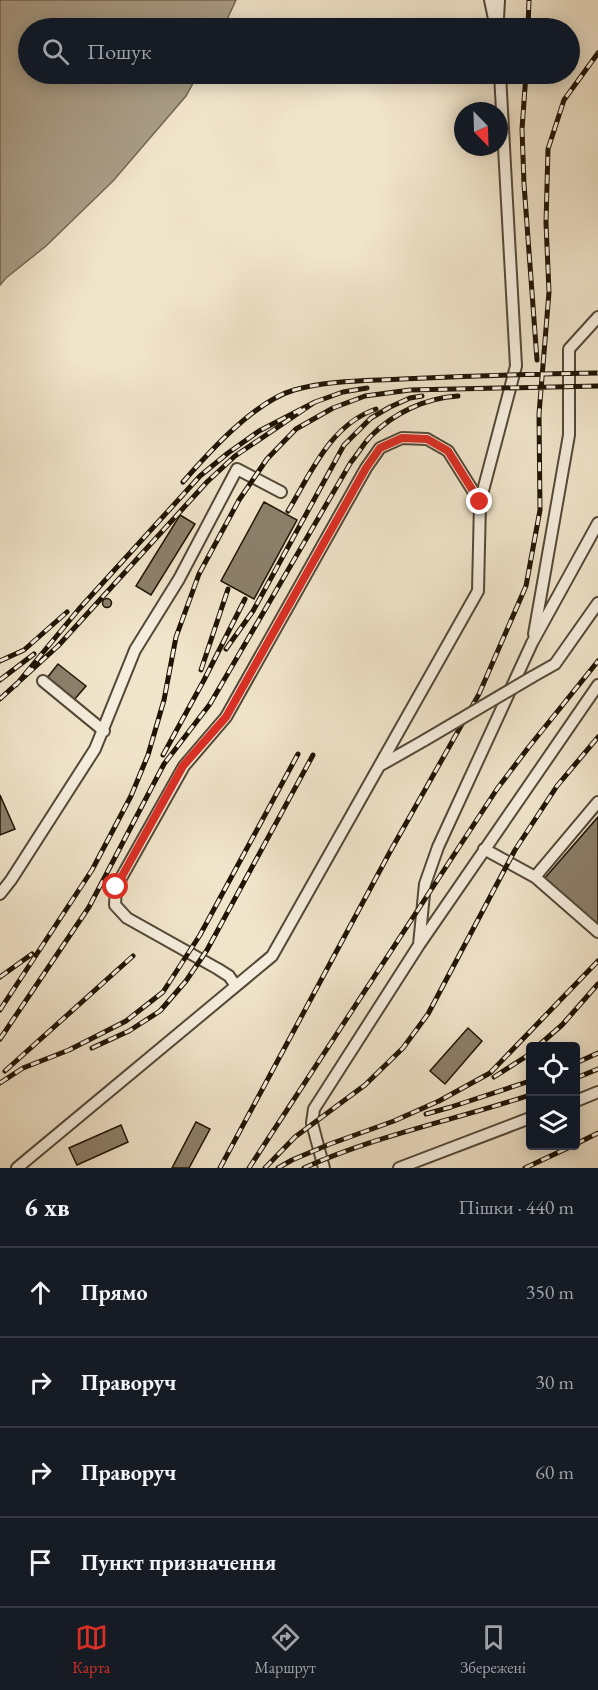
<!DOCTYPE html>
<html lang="uk">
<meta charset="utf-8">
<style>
body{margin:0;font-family:"EB Garamond",serif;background:#242831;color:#f1f3f6}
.controls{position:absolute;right:18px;bottom:18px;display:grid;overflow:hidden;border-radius:6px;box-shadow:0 3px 15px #0003}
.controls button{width:54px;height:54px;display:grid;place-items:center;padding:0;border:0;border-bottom:2px solid #363941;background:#171b24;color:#f1f3f6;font:30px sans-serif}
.compass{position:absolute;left:454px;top:102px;width:54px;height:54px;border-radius:50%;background:#171b24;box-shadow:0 3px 15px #0003;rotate:157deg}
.stop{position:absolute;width:18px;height:18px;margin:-14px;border:4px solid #d93025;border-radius:50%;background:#fff}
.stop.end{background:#d93025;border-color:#fff;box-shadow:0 2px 6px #0008}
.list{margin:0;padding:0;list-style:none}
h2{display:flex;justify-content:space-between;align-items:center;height:78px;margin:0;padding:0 24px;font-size:26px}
h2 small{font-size:20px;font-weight:400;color:#9ea1a6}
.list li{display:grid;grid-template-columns:39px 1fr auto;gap:18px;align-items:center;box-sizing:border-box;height:90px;padding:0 24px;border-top:2px solid #363941}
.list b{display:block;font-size:22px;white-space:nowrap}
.list em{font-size:20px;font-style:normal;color:#9ea1a6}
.icon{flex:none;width:33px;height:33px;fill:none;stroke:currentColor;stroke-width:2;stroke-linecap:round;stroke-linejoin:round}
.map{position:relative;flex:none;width:598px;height:1168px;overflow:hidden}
.search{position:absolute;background:#171b24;box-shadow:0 3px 15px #0003;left:18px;right:18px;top:18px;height:66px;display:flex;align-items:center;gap:15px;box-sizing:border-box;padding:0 21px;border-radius:33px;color:#9ea1a6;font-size:22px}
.sheet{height:438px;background:#171b24}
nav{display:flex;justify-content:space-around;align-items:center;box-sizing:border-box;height:84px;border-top:2px solid #363941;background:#171b24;font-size:16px;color:#9ea1a6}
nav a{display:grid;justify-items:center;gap:3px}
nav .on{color:#d93025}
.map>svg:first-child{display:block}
.water{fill:#a99d87;stroke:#726653;stroke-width:1.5}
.building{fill:#8c806b;stroke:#201404;stroke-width:1.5}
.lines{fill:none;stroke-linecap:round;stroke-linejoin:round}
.minor-casing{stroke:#544836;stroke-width:14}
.minor{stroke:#f5eddd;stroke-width:10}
.rail-casing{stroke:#201404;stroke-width:5}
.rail{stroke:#f5eddd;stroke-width:3;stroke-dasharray:9;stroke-linecap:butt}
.minor-bridge-casing{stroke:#544836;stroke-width:14;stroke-linecap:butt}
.minor-bridge{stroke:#f5eddd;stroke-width:10}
.route{stroke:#d93025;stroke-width:8}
</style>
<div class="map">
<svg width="598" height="1168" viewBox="0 0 598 1168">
<rect width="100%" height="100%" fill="#f0e4ca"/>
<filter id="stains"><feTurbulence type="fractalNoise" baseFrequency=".00333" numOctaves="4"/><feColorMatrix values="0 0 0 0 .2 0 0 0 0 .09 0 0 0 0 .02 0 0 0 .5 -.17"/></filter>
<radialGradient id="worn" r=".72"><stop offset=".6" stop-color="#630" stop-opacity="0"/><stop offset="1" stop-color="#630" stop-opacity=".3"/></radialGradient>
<!-- water -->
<path class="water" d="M0,0H236L223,28H28V74H198L186,96L113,181L46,246L6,278L0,285Z"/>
<!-- building -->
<path class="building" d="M264,502L297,520L254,599L221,581Z
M180,515L195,524L151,595L136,586Z
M102.5 603a4.5 4.5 0 1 1 9 0a4.5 4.5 0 1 1-9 0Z
M58,664L86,686L74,700L47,678Z
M0,795L15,829L0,835Z
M598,817V926L544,879Z
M468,1028L482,1041L445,1084L430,1071Z
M196,1122L210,1129L189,1168H172Z
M121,1125L128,1142L77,1165L69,1148Z"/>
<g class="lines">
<defs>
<path id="minor" d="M490,0L496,28
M498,19L499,0
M534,634L569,435V349L598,317
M532,677L555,664L598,603
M43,681L104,731
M381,765L425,740
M484,849L535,877L598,932
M535,877L598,802
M0,894L11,880L95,749L135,650L179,579L237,469L281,492
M419,945L425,884L438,847L532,643L598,523
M236,986L229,976L218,969L127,918L115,905L116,887L184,766L226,717L366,468L380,448L402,438L427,439L448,451L480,502
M576,1101L598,1092
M17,1168L272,956L478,591L480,502L516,366L500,74
M324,1168L312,1123L314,1109L419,945L598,685
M399,1168L530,1118"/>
</defs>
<!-- minor casing -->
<use href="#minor" class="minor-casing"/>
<!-- minor -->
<use href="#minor" class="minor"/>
<defs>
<path id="rail" d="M528,28L529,0
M526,74L522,129L524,184L537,360
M315,402L343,392L367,388
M183,482C210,451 254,402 294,390C329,380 367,381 402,379C468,376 533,374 598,373
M288,511C311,473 330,425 376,409
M226,649L253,611L344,445L371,418L390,407L410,398L422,396
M0,661L24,650L67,612
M201,670L228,589
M0,680L34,654
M0,699L58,646L207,482L235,456L315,402L259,431L228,453L200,476L79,609L16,685
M163,755L204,680L245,599
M0,977L32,954
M0,1010L92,870L131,796L148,755L164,700L176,637L199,574L239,500L267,459L296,429L333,408L365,396L410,390L598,386
M0,1039L89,907L164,764L210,704L351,462C358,454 363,444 371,436C394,413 425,398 458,396
M538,1046L562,1025L598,984
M92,1048L129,1031L160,1011L186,981L207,950L313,755
M576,1063L598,1053
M5,1071L133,956
M494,1077L530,1054
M576,1078L598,1069
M0,1083L23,1068L69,1050L126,1021L163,992L200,935L298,754
M426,1114L451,1107L530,1081
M576,1144L598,1133
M220,1168L391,850L479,694L526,586L540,510L539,414L549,292L546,223L548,149L564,100L598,53
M249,1168L497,789L528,748L598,661
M265,1168L295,1137L365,1085L403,1048L428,1014L515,850L557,786L598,737
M278,1168L292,1160L330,1144L394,1121L439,1101L490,1073L598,961
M304,1168C377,1135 455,1120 530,1095
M525,1168L572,1146"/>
</defs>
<!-- rail casing -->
<use href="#rail" class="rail-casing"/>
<!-- rail -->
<use href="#rail" class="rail"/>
<defs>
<path id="minor-bridge" d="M425,740L532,677"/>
</defs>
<!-- minor-bridge casing -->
<use href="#minor-bridge" class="minor-bridge-casing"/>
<!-- minor-bridge -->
<use href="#minor-bridge" class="minor-bridge"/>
</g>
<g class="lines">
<!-- route -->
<path class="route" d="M116,887L183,766L226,717L366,468L380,448L402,438L427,439L448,451L480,502"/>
</g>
<rect width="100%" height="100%" filter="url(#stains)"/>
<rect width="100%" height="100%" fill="url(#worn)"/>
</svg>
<div class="controls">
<button><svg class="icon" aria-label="locate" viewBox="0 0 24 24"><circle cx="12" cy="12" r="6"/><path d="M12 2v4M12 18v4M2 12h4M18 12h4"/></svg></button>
<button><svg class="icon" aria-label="layers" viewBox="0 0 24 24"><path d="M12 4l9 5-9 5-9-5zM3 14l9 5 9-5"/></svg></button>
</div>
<svg class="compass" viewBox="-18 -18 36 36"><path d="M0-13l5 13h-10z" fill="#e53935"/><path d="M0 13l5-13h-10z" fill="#9ea1a6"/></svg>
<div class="stop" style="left:116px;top:887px"></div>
<div class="stop end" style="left:480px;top:502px"></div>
<div class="search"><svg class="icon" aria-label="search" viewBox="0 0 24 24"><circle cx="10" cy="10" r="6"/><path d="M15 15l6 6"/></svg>Пошук</div>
</div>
<section class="sheet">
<h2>6 хв<small>Пішки · 440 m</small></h2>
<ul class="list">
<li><svg class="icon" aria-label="ahead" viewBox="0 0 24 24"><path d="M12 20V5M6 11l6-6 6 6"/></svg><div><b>Прямо</b></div><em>350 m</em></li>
<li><svg class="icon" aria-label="right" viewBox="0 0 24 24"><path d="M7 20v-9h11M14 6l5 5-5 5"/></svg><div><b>Праворуч</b></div><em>30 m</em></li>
<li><svg class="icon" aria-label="right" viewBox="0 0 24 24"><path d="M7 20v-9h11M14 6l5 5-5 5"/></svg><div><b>Праворуч</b></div><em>60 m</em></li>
<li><svg class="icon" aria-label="arrive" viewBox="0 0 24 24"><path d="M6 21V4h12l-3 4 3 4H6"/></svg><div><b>Пункт призначення</b></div></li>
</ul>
</section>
<nav>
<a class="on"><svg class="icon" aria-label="map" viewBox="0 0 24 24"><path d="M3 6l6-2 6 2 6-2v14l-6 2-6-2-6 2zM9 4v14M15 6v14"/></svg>Карта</a>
<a><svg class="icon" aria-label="directions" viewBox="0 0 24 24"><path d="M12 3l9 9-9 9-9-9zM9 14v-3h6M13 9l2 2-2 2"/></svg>Маршрут</a>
<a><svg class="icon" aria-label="saved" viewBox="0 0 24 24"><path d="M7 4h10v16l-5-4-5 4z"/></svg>Збережені</a>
</nav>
